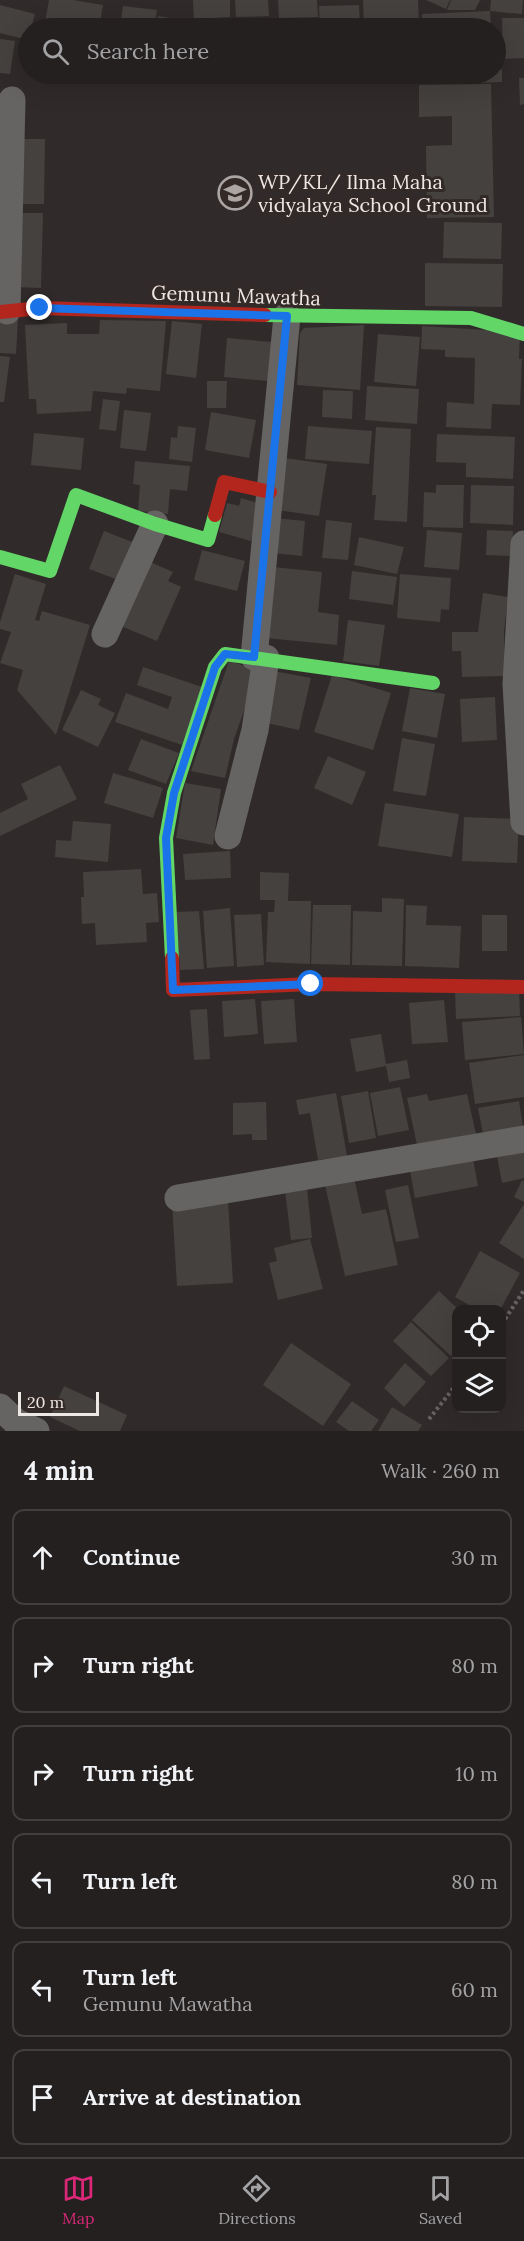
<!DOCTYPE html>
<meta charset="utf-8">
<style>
body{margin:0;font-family:Lora,serif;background:#302d2d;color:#f1f3f6}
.controls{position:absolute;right:18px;bottom:18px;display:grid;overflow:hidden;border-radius:12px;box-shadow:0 6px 24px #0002}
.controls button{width:54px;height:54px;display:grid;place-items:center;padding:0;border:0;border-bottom:2px solid #413e3e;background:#242020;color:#f1f3f6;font:30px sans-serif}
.scale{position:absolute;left:18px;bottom:15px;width:81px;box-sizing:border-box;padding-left:6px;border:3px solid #ede7e5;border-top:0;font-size:16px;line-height:21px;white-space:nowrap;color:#ede7e5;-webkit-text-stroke:4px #332a27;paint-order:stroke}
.stop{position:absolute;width:18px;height:18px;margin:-14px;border:4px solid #1a73e8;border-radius:50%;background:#fff}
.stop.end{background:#1a73e8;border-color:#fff;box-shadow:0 2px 6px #0008}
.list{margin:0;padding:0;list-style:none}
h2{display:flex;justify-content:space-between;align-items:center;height:78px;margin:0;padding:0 24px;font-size:26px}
h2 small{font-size:20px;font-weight:400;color:#a3a3a5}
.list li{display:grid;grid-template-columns:39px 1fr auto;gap:18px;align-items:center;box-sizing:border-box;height:96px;margin:0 12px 12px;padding:0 12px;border:2px solid #413e3e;border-radius:12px}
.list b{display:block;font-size:22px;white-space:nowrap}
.list p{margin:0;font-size:20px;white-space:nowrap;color:#a3a3a5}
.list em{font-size:20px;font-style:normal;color:#a3a3a5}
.icon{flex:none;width:33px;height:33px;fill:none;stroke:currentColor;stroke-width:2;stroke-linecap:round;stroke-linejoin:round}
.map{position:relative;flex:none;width:524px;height:1431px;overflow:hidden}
.search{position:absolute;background:#242020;box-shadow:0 6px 24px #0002;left:18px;right:18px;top:18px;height:66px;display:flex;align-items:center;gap:15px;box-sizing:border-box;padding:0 21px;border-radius:33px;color:#a3a3a5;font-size:22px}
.sheet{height:726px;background:#242020}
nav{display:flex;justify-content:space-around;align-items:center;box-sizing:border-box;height:84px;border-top:2px solid #413e3e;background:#242020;font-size:16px;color:#a3a3a5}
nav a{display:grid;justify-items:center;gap:3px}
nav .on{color:#db2777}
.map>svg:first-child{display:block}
.building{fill:#45413f}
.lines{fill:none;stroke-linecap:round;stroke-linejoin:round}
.path{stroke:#666362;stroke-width:4;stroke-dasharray:3 3;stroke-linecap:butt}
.street{stroke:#666463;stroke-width:27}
.fast{stroke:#63d668;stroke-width:14}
.jam{stroke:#b3261e;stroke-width:14}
.route{stroke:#1a73e8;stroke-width:8}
.labels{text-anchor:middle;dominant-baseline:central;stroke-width:6;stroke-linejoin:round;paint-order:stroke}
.poi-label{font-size:20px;fill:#ede7e5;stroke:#332a27;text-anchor:start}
.street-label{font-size:20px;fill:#ede7e5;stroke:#332a27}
</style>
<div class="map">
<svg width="524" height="1431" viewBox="0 0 524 1431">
<rect width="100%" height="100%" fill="#302b2a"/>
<!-- building -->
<path class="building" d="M49,0H73L103,5L99,28H44Z
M193,0H230V17L194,19Z
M235,0H268L269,16L236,17Z
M278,0H317L318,17L279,18Z
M363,0H418L419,28H364Z
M426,0H450L446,9Z
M451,0H480L475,10H447Z
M491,0H523L522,14L490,11Z
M0,5L35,14L31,28H28V40L0,33Z
M359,5L360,28H320L319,6Z
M123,6L157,10L154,28H120Z
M490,11L491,28H422V14Z
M158,16L182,20L181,28H156Z
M502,18H524V58L503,59Z
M318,24V28H280V26Z
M0,39L15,41L10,74L0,73Z
M502,69V82L476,83V74H496V70Z
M519,78H524V104L520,105Z
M491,84L494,217L427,218L426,146L452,145V116L419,117V85Z
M20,139H45L44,204H19Z
M17,213H43L41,288L15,287Z
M444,222L502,223L501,259L443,258Z
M425,263L503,264L502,307L425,306Z
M0,318L18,319L16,354L0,353Z
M100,320L166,321L160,391L127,388L126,394L93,391L91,411L37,414L36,399H29L25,325L67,323V334H99Z
M172,321L202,324L196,378L166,374Z
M364,325L360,390L297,385L300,333L304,328Z
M422,326L520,332L519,359H522L520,405L492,404L491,429L446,427L447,402L474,404L475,358L445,357V350L421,349Z
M378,334L420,337L416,386L374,382Z
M227,338L272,342L268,381L224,377Z
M0,356L10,357L4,402H0Z
M207,381H227L226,408H207Z
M367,386L419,389L417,424L365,420Z
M323,390L353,391L352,419L322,417Z
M103,399L120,401L116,431L99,429Z
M124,410L151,413L146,451L120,448Z
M211,412L256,420L249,458L205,450Z
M178,426L196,428L192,462L169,459L171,437L177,438Z
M308,426L372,431L369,464L305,459Z
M376,427L411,429L407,522L374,520L376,495H372Z
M34,433L84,438L81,470L31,465Z
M437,434L515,437L513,479L466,477V463L436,462Z
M285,458L327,464L319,516L277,510Z
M135,461L190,466L187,491L170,489L168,514L138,511L140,485L133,484Z
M436,485H464L463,528L423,527L424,492L436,493Z
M471,485L514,486L513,525L470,523Z
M241,498L261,504L251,541L219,532L227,503L239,506Z
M275,518L305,521L302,556L272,553Z
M326,520L352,523L348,560L322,558Z
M427,530L462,533L459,570L424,567Z
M487,530L513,531L512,556L486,555Z
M104,531L135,543L121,581L89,569Z
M359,537L404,547L397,574L354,565Z
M202,550L245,561L237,591L194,580Z
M150,562L173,572L168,581L181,587L157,641L121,626Z
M273,567L322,572L318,612L339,615L337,645L266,638Z
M352,571L397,577L393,605L349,599Z
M15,574L46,584L35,620L39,621L42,611L90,625L56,735L17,690L23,670L0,663L11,632L0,629V622Z
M400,574L451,578L449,610L441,609L440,622L397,618Z
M483,593L508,597L504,631L505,676L462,677L461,651H452V632H478Z
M348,620L385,625L379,666L343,661Z
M229,661L255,669L246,705L234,739L225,778L191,771Z
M143,667L202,687L182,745L115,722L126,693L168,709L172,697L137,685Z
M273,671L311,678L299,730L262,722Z
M332,675L391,693L373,750L314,732Z
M410,688L445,694L437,738L402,731Z
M81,690L101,699L98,705L115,713L98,747L62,730Z
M495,697L497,740L462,742L460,699Z
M402,738L435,744L426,796L393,791Z
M141,739L179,753L166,784L128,770Z
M328,756L366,772L352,805L314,788Z
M60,765L77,799L0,836V813L28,799L21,784Z
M113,773L163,788L153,818L104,803Z
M185,783L221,789L213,845L176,838Z
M385,803L459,814L452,857L378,846Z
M464,817L519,819L517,863L462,861Z
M73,821L111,824L108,862L55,857L56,840L71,841Z
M230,851L231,878L185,880L183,854Z
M141,869L143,894L157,893L159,922L146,923L147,942L96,945L95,923L82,924L81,897H84L83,872Z
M260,872L289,873L288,901H311L310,964L266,962L268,912H274L275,900H260Z
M382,898L404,899L402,966L352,965L353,911L382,912Z
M313,905H351L350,965L311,964Z
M406,905L427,906L426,925L461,926L459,968L405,966Z
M230,908L234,966L207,968L203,911Z
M199,911L204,969L180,970L176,912Z
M261,914L264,965L237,967L234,915Z
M482,915H507V951H482Z
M519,987L520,1016L456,1019L455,991Z
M255,999L258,1034L224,1037L222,1001Z
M294,999L297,1042L264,1044L261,1001Z
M444,1000L448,1042L412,1044L409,1003Z
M207,1009L210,1059L194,1060L190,1010Z
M521,1017L524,1054L465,1060L462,1022Z
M381,1034L386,1064L407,1060L410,1078L389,1082L386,1066L356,1072L350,1039Z
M524,1055V1097L475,1104L469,1063Z
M400,1087L409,1130L378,1136L370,1093Z
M368,1091L376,1138L349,1143L341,1096Z
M336,1093L347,1156L318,1160L310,1113L299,1115L296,1100Z
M427,1094L429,1101L467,1094L476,1134L417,1145L407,1098Z
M519,1101L523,1127L483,1134L478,1108Z
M266,1102L267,1140H252V1134L233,1135V1103Z
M524,1145V1178L502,1183L496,1151Z
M473,1159L478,1186L415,1198L410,1171Z
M353,1173L362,1214L386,1209L398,1265L345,1276L324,1180Z
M522,1180L524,1182V1202L514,1197Z
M408,1185L419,1238L396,1242L385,1190Z
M307,1188L312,1238L291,1240L285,1190Z
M228,1201L233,1283L177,1286L172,1204Z
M524,1204V1259L499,1243Z
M310,1239L323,1289L278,1300L269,1263L277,1261L274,1248Z
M480,1251L520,1273L500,1310H478L455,1297Z
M439,1291L459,1310H456V1349L451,1356L412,1320Z
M411,1322L449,1358L431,1376L393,1341Z
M291,1343L351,1384L323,1426L263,1385Z
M405,1363L426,1382L404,1407L384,1388Z
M64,1386L127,1415L120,1431H80L50,1417Z
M352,1401L379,1420L371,1431H349L336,1422Z
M392,1407L422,1425L418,1431H378Z"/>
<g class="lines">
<!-- path -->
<path class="path" d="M502,1324L524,1290
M429,1419L456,1385"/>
<!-- street -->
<path class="street" d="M7,311L12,100
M524,544L516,684L524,822
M105,634L155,524
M254,657L287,316
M228,836L255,730L266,658
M178,1198L524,1139
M0,1407L16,1422L36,1431"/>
<!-- fast -->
<path class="fast" d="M265,315L471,318L524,334
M0,557L50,571L76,495L155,524L208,540L215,515
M172,958L166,838L174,793L215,667L225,654L433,683"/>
<!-- jam -->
<path class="jam" d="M0,312L40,308L265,315
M215,515L224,482L270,492
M172,958L173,990L311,984L524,987"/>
</g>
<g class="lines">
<!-- route -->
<path class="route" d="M40,308L287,316L254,657L225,654L215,667L174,793L166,838L173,990L311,984"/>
</g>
<!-- icons -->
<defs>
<symbol id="school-ring" viewBox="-11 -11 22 22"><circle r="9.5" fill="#332a27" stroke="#aba5a4" stroke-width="1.5"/><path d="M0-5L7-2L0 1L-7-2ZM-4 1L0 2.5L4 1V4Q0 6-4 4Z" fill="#aba5a4"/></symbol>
</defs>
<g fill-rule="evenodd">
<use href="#school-ring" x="216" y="174" width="38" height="38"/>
</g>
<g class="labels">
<!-- poi labels -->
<g class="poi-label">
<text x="258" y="181">WP/KL/ Ilma Maha<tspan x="258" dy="23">vidyalaya School Ground</tspan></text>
</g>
<!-- street labels -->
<g class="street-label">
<text transform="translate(236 295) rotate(2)">Gemunu Mawatha</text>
</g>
</g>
</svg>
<div class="controls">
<button><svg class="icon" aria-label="locate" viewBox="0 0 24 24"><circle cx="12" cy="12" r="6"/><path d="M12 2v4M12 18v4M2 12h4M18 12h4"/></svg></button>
<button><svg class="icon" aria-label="layers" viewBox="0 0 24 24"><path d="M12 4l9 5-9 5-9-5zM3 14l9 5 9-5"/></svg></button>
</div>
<div class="scale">20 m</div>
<div class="stop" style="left:311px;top:984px"></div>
<div class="stop end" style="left:40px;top:308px"></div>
<div class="search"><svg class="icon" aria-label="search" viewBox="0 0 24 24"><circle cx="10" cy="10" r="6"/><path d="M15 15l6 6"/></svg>Search here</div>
</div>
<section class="sheet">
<h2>4 min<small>Walk · 260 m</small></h2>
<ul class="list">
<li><svg class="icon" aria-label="ahead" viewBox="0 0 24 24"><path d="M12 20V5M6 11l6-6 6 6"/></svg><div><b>Continue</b></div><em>30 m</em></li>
<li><svg class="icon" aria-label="right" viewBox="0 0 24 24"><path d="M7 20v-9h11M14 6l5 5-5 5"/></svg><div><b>Turn right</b></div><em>80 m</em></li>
<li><svg class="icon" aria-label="right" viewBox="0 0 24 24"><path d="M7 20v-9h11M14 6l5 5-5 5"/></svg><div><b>Turn right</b></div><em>10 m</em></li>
<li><svg class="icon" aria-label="left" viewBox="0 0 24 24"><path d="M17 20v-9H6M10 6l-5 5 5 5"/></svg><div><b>Turn left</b></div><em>80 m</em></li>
<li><svg class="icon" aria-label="left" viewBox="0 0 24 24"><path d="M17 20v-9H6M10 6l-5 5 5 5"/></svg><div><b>Turn left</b><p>Gemunu Mawatha</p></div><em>60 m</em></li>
<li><svg class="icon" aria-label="arrive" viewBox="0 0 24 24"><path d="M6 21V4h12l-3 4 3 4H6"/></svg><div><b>Arrive at destination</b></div></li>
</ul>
</section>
<nav>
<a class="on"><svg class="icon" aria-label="map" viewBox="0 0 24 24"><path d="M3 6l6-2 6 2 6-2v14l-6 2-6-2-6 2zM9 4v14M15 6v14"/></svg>Map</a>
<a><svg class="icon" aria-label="directions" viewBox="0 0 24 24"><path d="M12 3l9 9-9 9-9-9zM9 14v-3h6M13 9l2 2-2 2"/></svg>Directions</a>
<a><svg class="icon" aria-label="saved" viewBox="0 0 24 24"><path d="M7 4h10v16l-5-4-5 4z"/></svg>Saved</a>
</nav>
